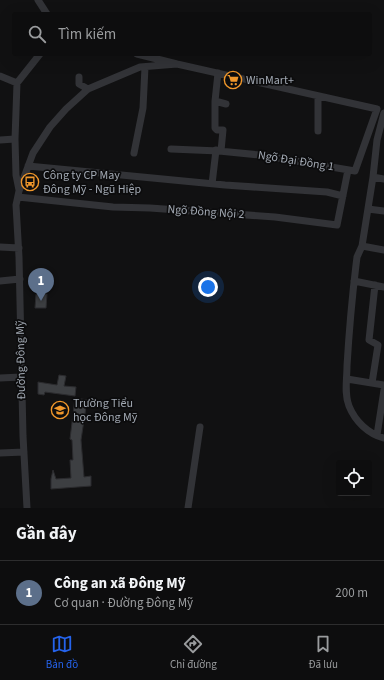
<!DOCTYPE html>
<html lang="vi">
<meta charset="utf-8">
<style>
body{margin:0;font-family:"Source Sans 3",sans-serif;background:#161617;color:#f1f3f6}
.controls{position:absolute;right:12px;bottom:12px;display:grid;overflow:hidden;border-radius:4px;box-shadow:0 4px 16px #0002}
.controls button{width:36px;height:36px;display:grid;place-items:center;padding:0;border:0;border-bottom:1px solid #2d2d2e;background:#0d0d0e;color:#f1f3f6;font:20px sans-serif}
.you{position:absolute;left:208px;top:287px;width:14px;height:14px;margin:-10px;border:3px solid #fff;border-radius:50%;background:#1a73e8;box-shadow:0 0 0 6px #1a73e833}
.badge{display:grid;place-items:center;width:26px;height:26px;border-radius:50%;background:#2563eb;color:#fff;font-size:13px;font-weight:700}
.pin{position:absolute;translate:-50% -33px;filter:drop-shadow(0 1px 2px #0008)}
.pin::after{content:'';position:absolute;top:21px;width:14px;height:12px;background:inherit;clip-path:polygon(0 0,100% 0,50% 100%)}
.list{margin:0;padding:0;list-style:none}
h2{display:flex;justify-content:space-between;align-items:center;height:52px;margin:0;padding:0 16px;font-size:17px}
h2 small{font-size:13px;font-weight:400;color:#9a9c9e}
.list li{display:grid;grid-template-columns:26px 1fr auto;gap:12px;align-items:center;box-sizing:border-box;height:64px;padding:0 16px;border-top:1px solid #2d2d2e}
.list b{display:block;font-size:15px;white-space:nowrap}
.list p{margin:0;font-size:13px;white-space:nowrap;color:#9a9c9e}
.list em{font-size:13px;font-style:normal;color:#9a9c9e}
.icon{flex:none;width:22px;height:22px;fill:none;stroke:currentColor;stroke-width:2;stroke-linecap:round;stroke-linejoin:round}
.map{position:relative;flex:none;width:384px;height:508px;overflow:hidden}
.search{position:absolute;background:#0d0d0e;box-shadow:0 4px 16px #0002;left:12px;right:12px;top:12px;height:44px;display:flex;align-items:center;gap:10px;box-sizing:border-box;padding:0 14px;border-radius:4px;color:#9a9c9e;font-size:15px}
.sheet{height:116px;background:#0d0d0e}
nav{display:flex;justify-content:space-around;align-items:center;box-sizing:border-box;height:56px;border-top:1px solid #2d2d2e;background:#0d0d0e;font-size:11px;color:#9a9c9e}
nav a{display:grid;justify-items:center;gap:2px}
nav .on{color:#2563eb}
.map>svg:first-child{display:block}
.building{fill:#3d3f42;stroke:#2b2b2e}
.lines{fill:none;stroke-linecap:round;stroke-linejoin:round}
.minor{stroke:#323337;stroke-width:7}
.labels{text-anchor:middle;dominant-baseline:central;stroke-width:3.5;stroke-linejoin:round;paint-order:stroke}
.poi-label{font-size:12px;fill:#a2a9b3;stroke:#0c0c0d;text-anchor:start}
.street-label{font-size:12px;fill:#a2a9b3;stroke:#0c0c0d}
</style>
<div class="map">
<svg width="384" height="508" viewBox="0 0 384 508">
<rect width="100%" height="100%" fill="#111112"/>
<!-- building -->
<path class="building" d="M36,294H47L46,308H35Z
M59,375L66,376L64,386L76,387L75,396L45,392L44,395L38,394V382L57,385Z
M75,398L87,400L81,440L84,477L91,476V486L51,489V479L53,470L56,479L71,478L70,460H73L72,440L70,439Z"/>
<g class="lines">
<!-- minor -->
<path class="minor" d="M38,0L47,14
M137,54L177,64L377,109L355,171L260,155L219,151L171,149
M218,73L215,101L226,104
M0,76L17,83L40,54
M79,77V84L88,89
M17,83L15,139L16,175L19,190
M215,101V128L217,130H223L221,151
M384,113L377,140L373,177L362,246L357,257L356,265C352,298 349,332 347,366C347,379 344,393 349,406C355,421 368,434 384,438
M318,131V96
M0,140L15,139
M134,153L143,108L145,67
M28,166L225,185L327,192L343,196
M373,177L384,179
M212,184L216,150
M18,197L113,207L150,208L275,217L337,225L348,170
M368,209L384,211
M362,246L384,250
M0,247L19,248
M0,281L20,279
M354,281L384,287
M0,378L21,377
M347,379L384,385
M372,383L378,345L369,340L375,285
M377,435L384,390
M0,453L24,452
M27,508L23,436L19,257L16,205L19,191L33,153L50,127L66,109L88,89L140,67L177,64
M188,508L200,427"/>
</g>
<!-- icons -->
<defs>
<symbol id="supermarket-ring" viewBox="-11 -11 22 22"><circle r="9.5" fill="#0c0c0d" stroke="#f0972b" stroke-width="1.5"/><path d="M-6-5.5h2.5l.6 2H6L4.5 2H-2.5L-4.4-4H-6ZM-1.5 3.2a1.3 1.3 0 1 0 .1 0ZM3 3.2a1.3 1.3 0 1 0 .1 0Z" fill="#f0972b"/></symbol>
<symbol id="bus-ring" viewBox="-11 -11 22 22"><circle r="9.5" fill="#0c0c0d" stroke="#f0972b" stroke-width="1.5"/><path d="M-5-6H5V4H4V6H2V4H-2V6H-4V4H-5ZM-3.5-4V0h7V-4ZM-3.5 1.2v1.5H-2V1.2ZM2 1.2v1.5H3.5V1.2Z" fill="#f0972b"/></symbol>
<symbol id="school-ring" viewBox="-11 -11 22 22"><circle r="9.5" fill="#0c0c0d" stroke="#f0972b" stroke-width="1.5"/><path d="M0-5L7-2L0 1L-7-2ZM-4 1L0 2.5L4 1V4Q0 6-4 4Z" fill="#f0972b"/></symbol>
</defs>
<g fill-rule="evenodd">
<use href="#supermarket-ring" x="223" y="70" width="20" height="20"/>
<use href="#bus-ring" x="20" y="172" width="20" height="20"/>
<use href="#school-ring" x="50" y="400" width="20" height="20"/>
</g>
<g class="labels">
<!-- poi labels -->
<g class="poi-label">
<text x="246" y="80">WinMart+</text>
<text x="43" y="175">Công ty CP May<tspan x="43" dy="14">Đông Mỹ - Ngũ Hiệp</tspan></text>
<text x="73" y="403">Trường Tiểu<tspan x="73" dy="14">học Đông Mỹ</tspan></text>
</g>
<!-- street labels -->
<g class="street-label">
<text transform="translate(296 161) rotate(9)">Ngõ Đại Đồng 1</text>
<text transform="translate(206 212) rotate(4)">Ngõ Đồng Nội 2</text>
<text transform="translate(21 360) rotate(-91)">Đường Đông Mỹ</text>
</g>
</g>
</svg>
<div class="controls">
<button><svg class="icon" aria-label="locate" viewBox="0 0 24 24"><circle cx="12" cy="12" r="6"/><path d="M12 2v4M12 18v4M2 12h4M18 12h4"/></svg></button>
</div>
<div class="you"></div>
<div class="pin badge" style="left:41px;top:301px;background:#5c6f8a">1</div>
<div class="search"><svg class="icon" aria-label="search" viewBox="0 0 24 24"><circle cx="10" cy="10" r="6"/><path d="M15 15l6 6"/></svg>Tìm kiếm</div>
</div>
<section class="sheet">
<h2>Gần đây<small></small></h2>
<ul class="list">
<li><span class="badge" style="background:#5c6f8a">1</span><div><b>Công an xã Đông Mỹ</b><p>Cơ quan · Đường Đông Mỹ</p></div><em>200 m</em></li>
</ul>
</section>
<nav>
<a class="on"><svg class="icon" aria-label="map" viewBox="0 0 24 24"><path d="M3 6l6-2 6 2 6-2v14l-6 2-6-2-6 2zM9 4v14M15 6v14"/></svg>Bản đồ</a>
<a><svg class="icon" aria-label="directions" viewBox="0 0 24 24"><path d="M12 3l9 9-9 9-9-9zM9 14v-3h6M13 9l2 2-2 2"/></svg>Chỉ đường</a>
<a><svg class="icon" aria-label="saved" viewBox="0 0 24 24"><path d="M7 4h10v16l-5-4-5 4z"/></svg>Đã lưu</a>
</nav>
